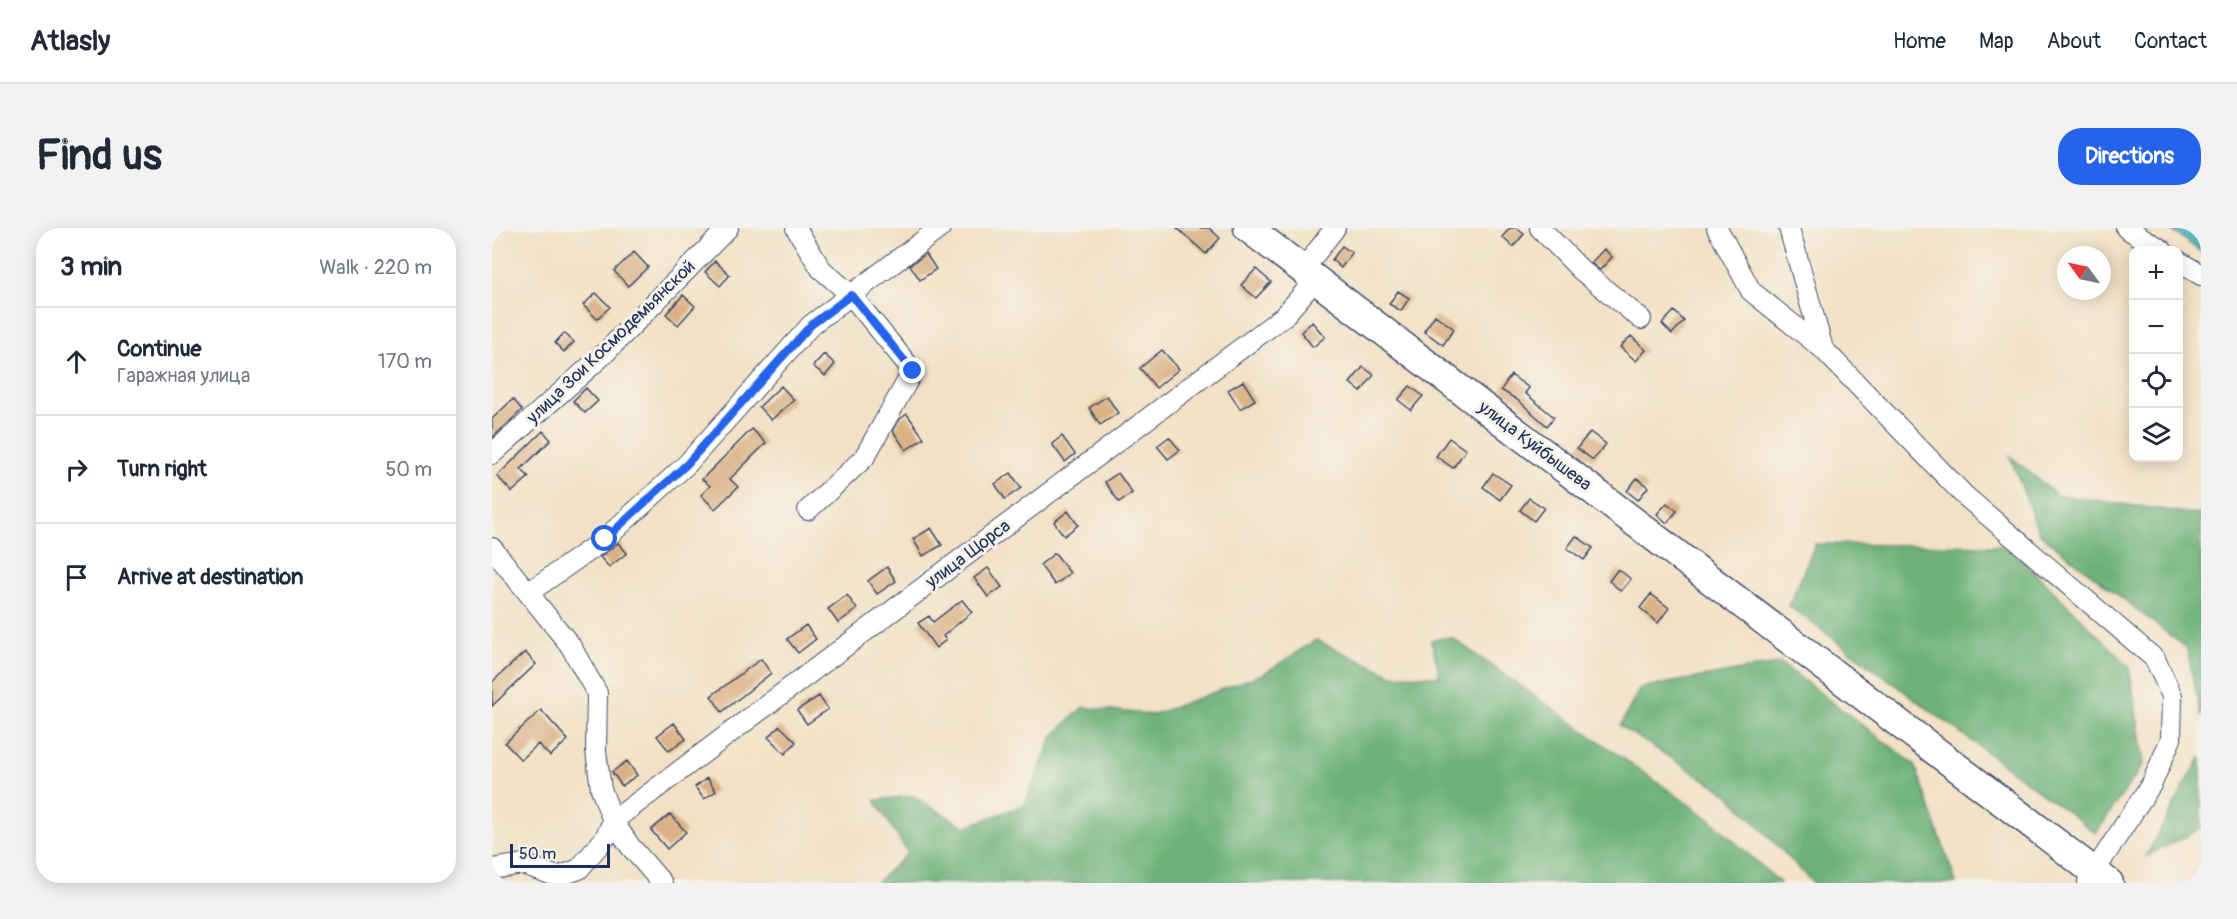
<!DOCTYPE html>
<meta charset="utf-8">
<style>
body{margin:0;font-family:Pangolin,sans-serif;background:#f2f2f3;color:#1f2937}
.controls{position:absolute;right:18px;top:18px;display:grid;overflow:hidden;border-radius:12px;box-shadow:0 3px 15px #0003}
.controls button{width:54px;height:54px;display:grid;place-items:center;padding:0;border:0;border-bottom:2px solid #e0e1e3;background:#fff;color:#1f2937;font:30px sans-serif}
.compass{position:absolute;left:1565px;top:18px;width:54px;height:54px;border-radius:50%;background:#fff;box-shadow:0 3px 15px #0003;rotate:303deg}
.scale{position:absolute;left:18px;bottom:15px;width:100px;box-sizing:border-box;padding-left:6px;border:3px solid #1b2f5e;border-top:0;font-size:16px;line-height:21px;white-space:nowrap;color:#1b2f5e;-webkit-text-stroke:4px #f7f3e8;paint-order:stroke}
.stop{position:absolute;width:18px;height:18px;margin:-14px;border:4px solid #2563eb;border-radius:50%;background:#fff}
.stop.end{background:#2563eb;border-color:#fff;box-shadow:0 2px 6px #0008}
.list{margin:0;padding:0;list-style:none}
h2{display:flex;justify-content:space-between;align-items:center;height:78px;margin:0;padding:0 24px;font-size:26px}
h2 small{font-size:20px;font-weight:400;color:#747a83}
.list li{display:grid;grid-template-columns:39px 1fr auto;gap:18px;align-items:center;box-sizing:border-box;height:108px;padding:0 24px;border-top:2px solid #e0e1e3}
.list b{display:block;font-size:22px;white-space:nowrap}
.list p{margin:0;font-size:20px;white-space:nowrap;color:#747a83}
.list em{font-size:20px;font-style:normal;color:#747a83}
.icon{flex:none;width:33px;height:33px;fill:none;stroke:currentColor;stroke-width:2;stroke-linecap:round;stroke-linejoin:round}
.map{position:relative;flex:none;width:1709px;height:655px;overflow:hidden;border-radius:24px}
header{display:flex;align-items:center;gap:36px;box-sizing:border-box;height:84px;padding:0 30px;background:#fff;border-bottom:2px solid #e0e1e3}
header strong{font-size:28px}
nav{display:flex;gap:33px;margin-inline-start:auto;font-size:21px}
.intro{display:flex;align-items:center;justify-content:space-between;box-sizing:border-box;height:144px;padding:0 36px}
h1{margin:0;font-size:42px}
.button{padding:15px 27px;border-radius:24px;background:#2563eb;color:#fff;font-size:21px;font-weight:700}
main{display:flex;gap:36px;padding:0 36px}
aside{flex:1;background:#fff;border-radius:24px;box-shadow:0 3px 15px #0003}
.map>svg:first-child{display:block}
.forest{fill:#6cb177;stroke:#44706a;stroke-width:1.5}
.water{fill:#3aabb3;stroke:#2a6d88;stroke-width:1.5}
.building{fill:#dbb288}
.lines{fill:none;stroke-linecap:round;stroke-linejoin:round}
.minor-casing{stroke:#3b4a6d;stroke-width:22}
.highway-casing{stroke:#3b4a6d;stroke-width:31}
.minor{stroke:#fff;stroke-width:20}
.highway{stroke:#fff;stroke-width:28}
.route{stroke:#2563eb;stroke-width:8}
.labels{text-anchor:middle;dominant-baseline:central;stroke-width:6;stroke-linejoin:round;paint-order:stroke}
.street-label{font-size:18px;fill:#1b2f5e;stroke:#f7f3e8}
</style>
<header>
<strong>Atlasly</strong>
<nav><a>Home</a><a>Map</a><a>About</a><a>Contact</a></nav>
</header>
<div class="intro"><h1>Find us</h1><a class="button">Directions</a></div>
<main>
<aside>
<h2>3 min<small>Walk · 220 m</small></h2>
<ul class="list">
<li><svg class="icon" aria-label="ahead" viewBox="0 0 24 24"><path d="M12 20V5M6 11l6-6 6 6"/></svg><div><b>Continue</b><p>Гаражная улица</p></div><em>170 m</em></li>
<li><svg class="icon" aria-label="right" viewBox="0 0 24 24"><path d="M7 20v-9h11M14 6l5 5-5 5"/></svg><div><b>Turn right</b></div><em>50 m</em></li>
<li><svg class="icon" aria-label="arrive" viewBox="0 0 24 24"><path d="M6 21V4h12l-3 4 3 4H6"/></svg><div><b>Arrive at destination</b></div></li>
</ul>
</aside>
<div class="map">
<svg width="1709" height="655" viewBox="0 0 1709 655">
<rect width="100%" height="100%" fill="#f7f3e8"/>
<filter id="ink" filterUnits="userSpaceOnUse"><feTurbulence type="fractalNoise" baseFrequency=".0167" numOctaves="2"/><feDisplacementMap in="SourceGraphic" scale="12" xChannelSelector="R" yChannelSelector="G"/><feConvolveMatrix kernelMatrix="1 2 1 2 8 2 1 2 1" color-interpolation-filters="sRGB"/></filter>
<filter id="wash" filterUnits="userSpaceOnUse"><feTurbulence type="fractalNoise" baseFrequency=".008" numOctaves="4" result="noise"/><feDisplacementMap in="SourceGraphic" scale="24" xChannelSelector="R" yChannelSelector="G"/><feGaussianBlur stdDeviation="1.35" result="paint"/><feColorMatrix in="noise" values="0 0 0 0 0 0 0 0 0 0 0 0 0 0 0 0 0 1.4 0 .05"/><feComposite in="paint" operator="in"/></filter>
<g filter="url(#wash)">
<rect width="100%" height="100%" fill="#f2e1c4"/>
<!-- forest -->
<path class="forest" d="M1518,228L1565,267L1709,287V489L1695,421L1547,305Z
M1323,316L1516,318L1637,438L1652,535L1604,605L1297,378Z
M959,409L1219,592L1288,655H384L416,625L383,572L421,568L473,599L532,577L561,508L591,479L661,487L773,445L824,412L900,447L948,448L939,412Z
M1289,435L1423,537L1464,655H1321L1236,566L1128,498L1148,460Z
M1709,528V601L1654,628Z"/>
<!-- water -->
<path class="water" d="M1676,0H1709V24Z"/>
<g id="blocks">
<!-- building -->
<path class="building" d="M685,0H717L728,10L714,26Z
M1018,0H1024L1032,6L1021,19L1010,9Z
M850,18L860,25L849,40L840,32Z
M1112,21L1120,29L1108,42L1099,35Z
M142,24L156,39L136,58L122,43Z
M434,26L444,41L428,52L418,37Z
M223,33L238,47L228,58L213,44Z
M764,41L779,54L764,70L749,57Z
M906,63L917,70L909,83L897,76Z
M104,65L118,79L105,91L91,77Z
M191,67L203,78L186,97L174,86Z
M1182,83L1192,93L1180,106L1170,96Z
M943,87L962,101L951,117L932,103Z
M820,94L833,109L821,119L809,104Z
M72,105L82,114L72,124L63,115Z
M1139,108L1154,122L1144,133L1128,119Z
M670,122L687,141L664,160L648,140Z
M332,126L343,136L333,148L321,138Z
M871,139L882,147L869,164L858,155Z
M1019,147L1037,160L1033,165L1062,189L1055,198L1027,173L1009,162Z
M751,153L763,172L748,181L736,162Z
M289,158L302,172L279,192L267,179Z
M918,158L931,168L919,182L906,172Z
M94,160L106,173L93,185L81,173Z
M615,168L626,185L608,197L597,180Z
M21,171L30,182L0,210V191Z
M415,186L432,210L414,222L401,203L408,191Z
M260,201L274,215L238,251L246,259L223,281L209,267L218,258L210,251Z
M51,203L59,212L29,241L37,249L20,264L5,248Z
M1098,204L1114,216L1101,232L1085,220Z
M570,208L583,226L573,234L560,216Z
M677,209L688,222L676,231L665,218Z
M957,210L974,222L961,240L944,228Z
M519,245L529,260L513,271L503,256Z
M626,245L640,265L627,274L613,254Z
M1001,245L1019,257L1008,272L991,259Z
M1145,250L1156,259L1146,272L1135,263Z
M1037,270L1052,280L1042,293L1028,282Z
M1175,275L1185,283L1175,295L1165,286Z
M576,283L586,297L572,308L562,294Z
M439,300L450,317L431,328L421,311Z
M1084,308L1101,320L1092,332L1075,320Z
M126,315L135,325L117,339L108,329Z
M563,325L578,345L563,357L548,337Z
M395,339L404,353L385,366L376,353Z
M496,340L510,359L496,369L482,350Z
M1126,341L1139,351L1129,363L1117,353Z
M1159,366L1177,380L1166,395L1148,380Z
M355,367L365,381L346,395L336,381Z
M470,372L480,384L451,408L454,412L444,420L426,395L437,388L441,394Z
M314,397L324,411L306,425L295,411Z
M33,424L44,436L0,478V454Z
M269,431L279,445L230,484L219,468Z
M327,468L336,481L315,496L305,482Z
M49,482L76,512L58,528L46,516L29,532L13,515Z
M182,495L194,511L177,523L165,508Z
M288,498L304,514L293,526L276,509Z
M135,533L145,547L130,558L120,544Z
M215,550L224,563L212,571L203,559Z
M178,586L194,604L175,621L159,602Z"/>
</g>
</g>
<g filter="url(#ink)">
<use href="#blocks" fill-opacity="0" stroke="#3b4a6d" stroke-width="1.5"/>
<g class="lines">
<defs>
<path id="minor" d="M304,0L329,41L359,67L421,143L372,230L316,282
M1048,0L1089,42L1149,91
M1225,0L1259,63L1331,121
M1297,0L1331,121L1472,267L1663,431L1680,468L1679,511L1660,555L1596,653
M1634,0L1670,22
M1686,33L1709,47
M811,42L843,0
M0,226L111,127L236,0
M0,320L78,417L105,465L104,523L109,561L121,593L138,618L170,655
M36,365L113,311L195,236L319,97L448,0
M0,641L31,636L66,649L87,641L113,610L121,593L792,88L824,51"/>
<path id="highway" d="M756,0L1617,655"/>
</defs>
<!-- minor casing -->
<use href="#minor" class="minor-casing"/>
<!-- highway casing -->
<use href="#highway" class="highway-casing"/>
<!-- minor -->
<use href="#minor" class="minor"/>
<!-- highway -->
<use href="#highway" class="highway"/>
</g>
</g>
<g class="lines" filter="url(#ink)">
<!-- route -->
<path class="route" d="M113,311L195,236L319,97L359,67L421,143"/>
</g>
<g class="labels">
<!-- street labels -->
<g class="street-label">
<text transform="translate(119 114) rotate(-44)">улица Зои Космодемьянской</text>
<text transform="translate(1043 218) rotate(37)">улица Куйбышева</text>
<text transform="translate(476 326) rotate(-37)">улица Щорса</text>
</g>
</g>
</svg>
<div class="controls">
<button>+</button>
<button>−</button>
<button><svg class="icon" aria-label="locate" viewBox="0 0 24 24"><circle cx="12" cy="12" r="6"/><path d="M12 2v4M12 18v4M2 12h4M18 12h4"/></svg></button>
<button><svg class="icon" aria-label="layers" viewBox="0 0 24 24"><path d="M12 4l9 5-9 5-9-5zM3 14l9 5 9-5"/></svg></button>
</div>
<svg class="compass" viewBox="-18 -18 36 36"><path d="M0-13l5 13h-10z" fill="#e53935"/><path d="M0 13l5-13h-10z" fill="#747a83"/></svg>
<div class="scale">50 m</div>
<div class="stop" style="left:113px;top:311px"></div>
<div class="stop end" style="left:421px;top:143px"></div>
</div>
</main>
